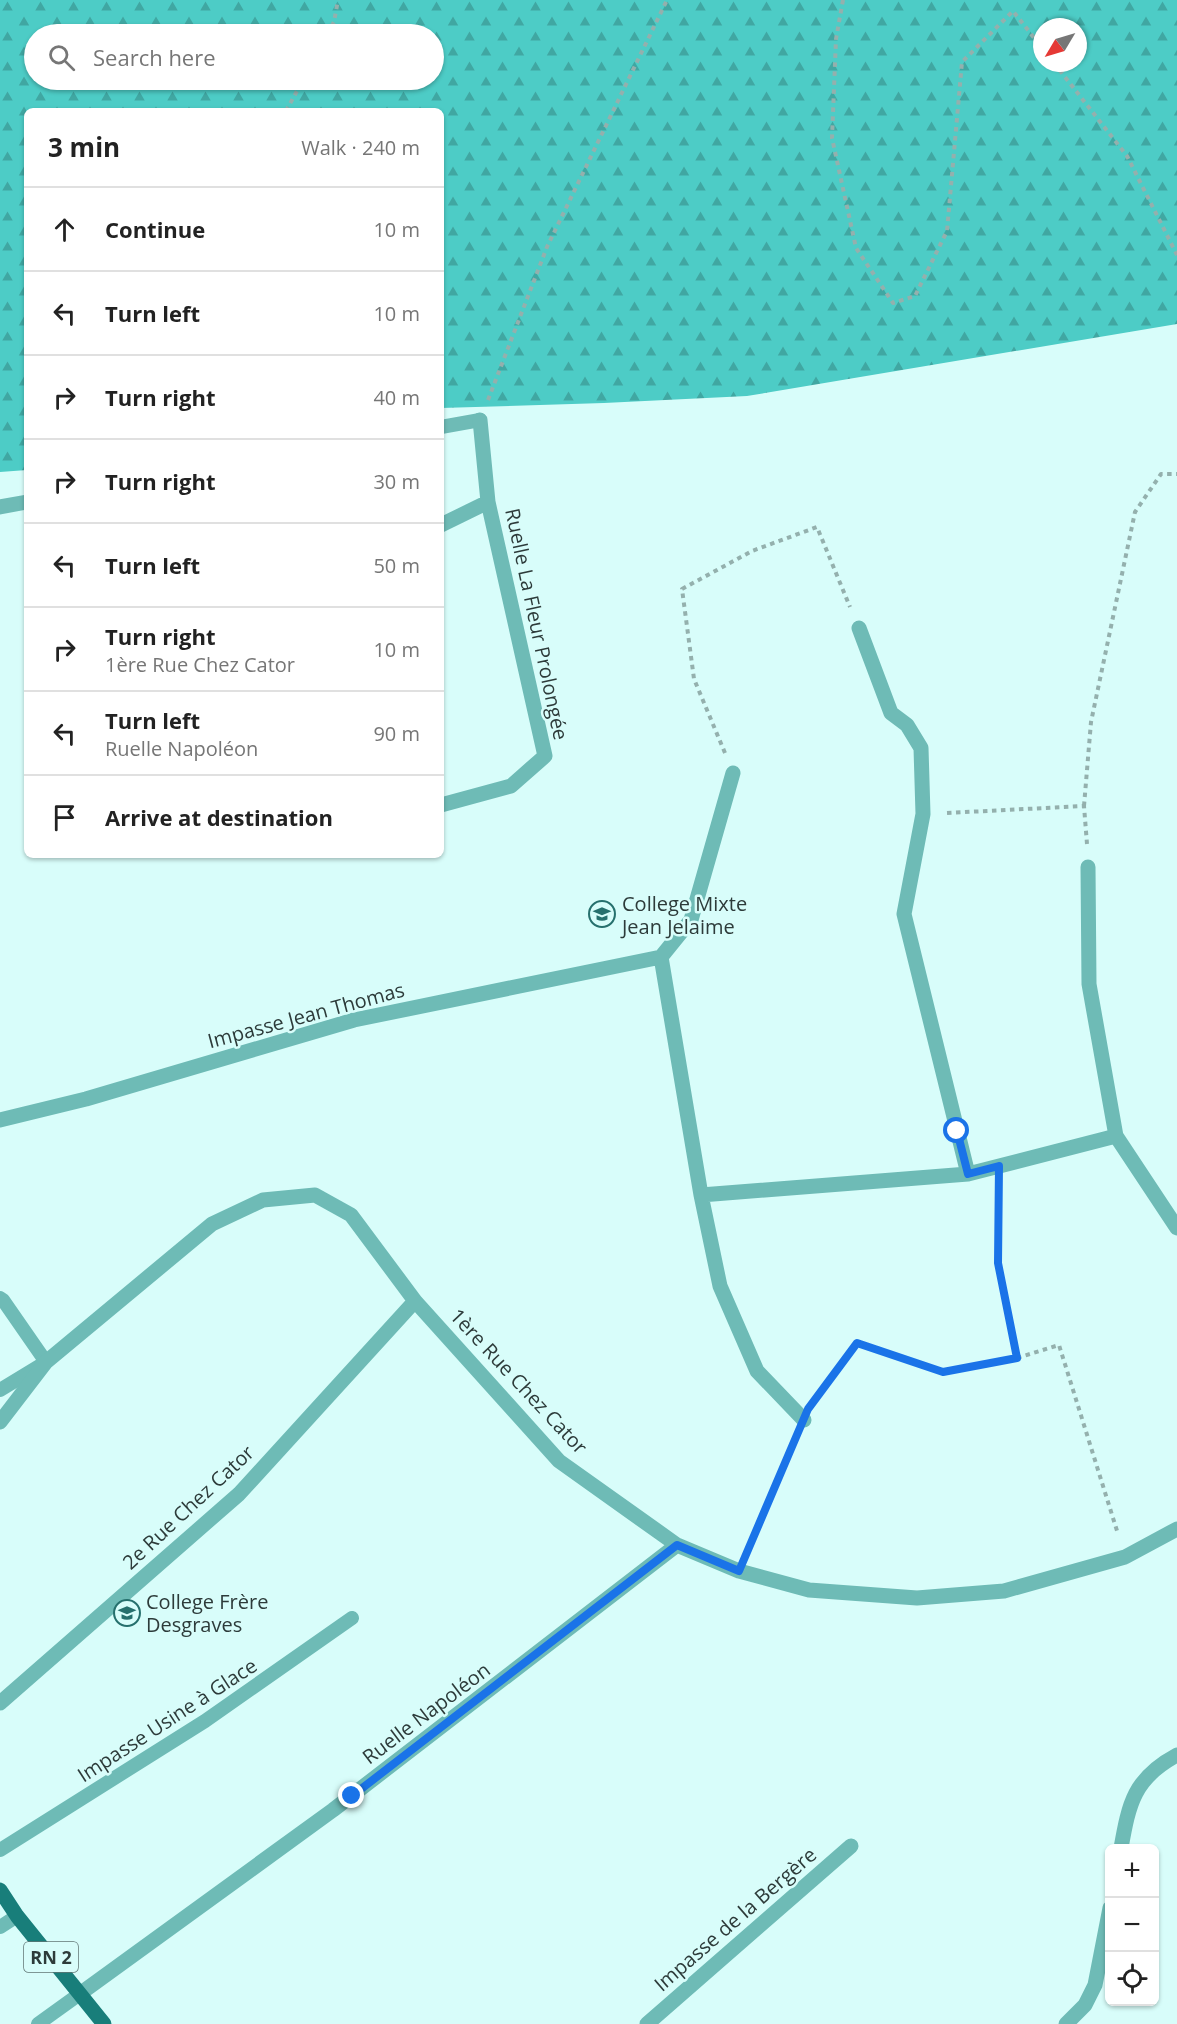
<!DOCTYPE html>
<meta charset="utf-8">
<style>
body{margin:0;font-family:"Open Sans",sans-serif;background:#f2f2f2;color:#222}
.controls{position:absolute;right:18px;bottom:18px;display:grid;overflow:hidden;border-radius:9px;box-shadow:0 2px 4px #0004}
.controls button{width:54px;height:54px;display:grid;place-items:center;padding:0;border:0;border-bottom:2px solid #e0e0e0;background:#fff;color:#222;font:30px sans-serif}
.compass{position:absolute;left:1033px;top:18px;width:54px;height:54px;border-radius:50%;background:#fff;box-shadow:0 2px 4px #0004;rotate:232deg}
.stop{position:absolute;width:18px;height:18px;margin:-14px;border:4px solid #1a73e8;border-radius:50%;background:#fff}
.stop.end{background:#1a73e8;border-color:#fff;box-shadow:0 2px 6px #0008}
.list{margin:0;padding:0;list-style:none}
h2{display:flex;justify-content:space-between;align-items:center;height:78px;margin:0;padding:0 24px;font-size:26px}
h2 small{font-size:20px;font-weight:400;color:#767676}
.list li{display:grid;grid-template-columns:39px 1fr auto;gap:18px;align-items:center;box-sizing:border-box;height:84px;padding:0 24px;border-top:2px solid #e0e0e0}
.list b{display:block;font-size:22px;white-space:nowrap}
.list p{margin:0;font-size:20px;white-space:nowrap;color:#767676}
.list em{font-size:20px;font-style:normal;color:#767676}
.icon{flex:none;width:33px;height:33px;fill:none;stroke:currentColor;stroke-width:2;stroke-linecap:round;stroke-linejoin:round}
.map{position:relative;flex:none;width:1177px;height:2024px;overflow:hidden}
.search{position:absolute;background:#fff;box-shadow:0 2px 4px #0004;left:24px;top:24px;width:420px;height:66px;display:flex;align-items:center;gap:15px;box-sizing:border-box;padding:0 21px;border-radius:33px;color:#767676;font-size:22px}
.panel{position:absolute;background:#fff;box-shadow:0 2px 4px #0004;left:24px;top:108px;width:420px;height:750px;border-radius:9px}
.map>svg:first-child{display:block}
.forest{fill:url(#forest-firs);fill-rule:evenodd}
.lines{fill:none;stroke-linecap:round;stroke-linejoin:round}
.path{stroke:#94b0ad;stroke-width:4;stroke-dasharray:4.5 4.5;stroke-linecap:butt}
.lane{stroke:#6ebbb6;stroke-width:14}
.street{stroke:#6ebbb6;stroke-width:15}
.primary{stroke:#187e7a;stroke-width:15}
.route{stroke:#1a73e8;stroke-width:8}
.labels{text-anchor:middle;dominant-baseline:central;stroke-width:5;stroke-linejoin:round;paint-order:stroke}
.shield{fill:#d8fdfa;stroke:#607574;stroke-width:1.5}
.shield-label{font-size:18px;font-weight:bold;fill:#2d3b3a}
.street-label{font-size:20px;fill:#2d3b3a;stroke:#d8fdfa}
.poi-label{font-size:20px;fill:#2d3b3a;stroke:#d8fdfa;text-anchor:start}
</style>
<div class="map">
<svg width="1177" height="2024" viewBox="0 0 1177 2024">
<defs>
<pattern id="forest-firs" width="22" height="20" patternUnits="userSpaceOnUse" patternTransform="scale(1.5)"><rect width="22" height="20" fill="#4dccc6"/><path d="M5 1l3.5 6h-7zM16 11l3.5 6h-7z" fill="#40a7a2"/></pattern>
</defs>
<rect width="100%" height="100%" fill="#d8fdfa"/>
<!-- forest -->
<path class="forest" d="M0,0H1177V324L747,396L604,403L441,408V111H27V470L0,472ZM1042,27H1078V63H1042ZM34,34H434V80H34Z"/>
<g class="lines">
<!-- path -->
<path class="path" d="M843,0L836,39L832,138L856,248L893,303L915,296L947,231L962,62L1013,11L1042,48
M327,34L334,22L338,0
M1054,63L1127,156L1177,255
M286,111L303,80
M488,400L547,247L667,0
M725,753L694,679L682,589L752,551L817,527L850,607
M1084,806L1091,722L1135,512L1161,474H1177
M947,813L1084,806L1087,844
M1017,1358L1059,1345L1118,1534
M816,1398L857,1343L943,1372L1017,1358L998,1263V1191
M749,1549L795,1440"/>
<!-- lane -->
<path class="lane" d="M441,427L480,420
M0,1298L3,1300L46,1362L0,1390
M0,1850L205,1721L352,1618
M0,1927L17,1916
M38,2024L81,1993"/>
<!-- street -->
<path class="street" d="M0,507L27,502
M441,525L488,502
M859,628L891,713L907,725L921,748L923,814L904,914L968,1174
M733,773L691,920L661,957L701,1195L720,1286L757,1371L804,1420
M441,805L511,786L545,756L488,502L480,420
M1088,867L1089,984L1116,1136L1177,1228
M0,1120L86,1099L354,1020L661,957
M701,1195L968,1174L1116,1136
M0,1422L46,1362L212,1224L263,1200L315,1195L351,1215L415,1301L559,1461L677,1545L739,1571L809,1590L917,1598L1004,1591L1125,1557L1177,1529
M0,1703L239,1494L415,1301
M1121,1848C1129,1803 1134,1778 1177,1755
M81,1993L333,1810L677,1545
M647,2024L851,1846
M1066,2024L1085,2005L1095,1985L1110,1908"/>
<!-- primary -->
<path class="primary" d="M0,1890L17,1916L104,2024"/>
</g>
<g class="lines">
<!-- route -->
<path class="route" d="M352,1796L677,1545L739,1571L808,1409L857,1343L943,1372L1017,1358L998,1263L999,1166L968,1174L957,1131"/>
</g>
<!-- icons -->
<defs>
<symbol id="school-ring" viewBox="-11 -11 22 22"><circle r="9.5" fill="#d8fdfa" stroke="#26706d" stroke-width="1.5"/><path d="M0-5L7-2L0 1L-7-2ZM-4 1L0 2.5L4 1V4Q0 6-4 4Z" fill="#26706d"/></symbol>
</defs>
<g fill-rule="evenodd">
<use href="#school-ring" x="587" y="899" width="30" height="30"/>
<use href="#school-ring" x="112" y="1598" width="30" height="30"/>
</g>
<g class="labels">
<!-- shield labels -->
<rect class="shield" x="24" y="1942" width="54" height="30" rx="4.5"/>
<g class="shield-label">
<text x="51" y="1957">RN 2</text>
</g>
<!-- street labels -->
<g class="street-label">
<text transform="translate(537 624) rotate(78)">Ruelle La Fleur Prolongée</text>
<text transform="translate(306 1015) rotate(-15)">Impasse Jean Thomas</text>
<text transform="translate(519 1381) rotate(47)">1ère Rue Chez Cator</text>
<text transform="translate(188 1507) rotate(-43)">2e Rue Chez Cator</text>
<text transform="translate(426 1713) rotate(-37)">Ruelle Napoléon</text>
<text transform="translate(167 1720) rotate(-33)">Impasse Usine à Glace</text>
<text transform="translate(735 1919) rotate(-41)">Impasse de la Bergère</text>
</g>
<!-- poi labels -->
<g class="poi-label">
<text x="622" y="903">College Mixte<tspan x="622" dy="23">Jean Jelaime</tspan></text>
<text x="146" y="1601">College Frère<tspan x="146" dy="23">Desgraves</tspan></text>
</g>
</g>
</svg>
<div class="controls">
<button>+</button>
<button>−</button>
<button><svg class="icon" aria-label="locate" viewBox="0 0 24 24"><circle cx="12" cy="12" r="6"/><path d="M12 2v4M12 18v4M2 12h4M18 12h4"/></svg></button>
</div>
<svg class="compass" viewBox="-18 -18 36 36"><path d="M0-13l5 13h-10z" fill="#e53935"/><path d="M0 13l5-13h-10z" fill="#767676"/></svg>
<div class="stop" style="left:957px;top:1131px"></div>
<div class="stop end" style="left:352px;top:1796px"></div>
<div class="search"><svg class="icon" aria-label="search" viewBox="0 0 24 24"><circle cx="10" cy="10" r="6"/><path d="M15 15l6 6"/></svg>Search here</div>
<section class="panel">
<h2>3 min<small>Walk · 240 m</small></h2>
<ul class="list">
<li><svg class="icon" aria-label="ahead" viewBox="0 0 24 24"><path d="M12 20V5M6 11l6-6 6 6"/></svg><div><b>Continue</b></div><em>10 m</em></li>
<li><svg class="icon" aria-label="left" viewBox="0 0 24 24"><path d="M17 20v-9H6M10 6l-5 5 5 5"/></svg><div><b>Turn left</b></div><em>10 m</em></li>
<li><svg class="icon" aria-label="right" viewBox="0 0 24 24"><path d="M7 20v-9h11M14 6l5 5-5 5"/></svg><div><b>Turn right</b></div><em>40 m</em></li>
<li><svg class="icon" aria-label="right" viewBox="0 0 24 24"><path d="M7 20v-9h11M14 6l5 5-5 5"/></svg><div><b>Turn right</b></div><em>30 m</em></li>
<li><svg class="icon" aria-label="left" viewBox="0 0 24 24"><path d="M17 20v-9H6M10 6l-5 5 5 5"/></svg><div><b>Turn left</b></div><em>50 m</em></li>
<li><svg class="icon" aria-label="right" viewBox="0 0 24 24"><path d="M7 20v-9h11M14 6l5 5-5 5"/></svg><div><b>Turn right</b><p>1ère Rue Chez Cator</p></div><em>10 m</em></li>
<li><svg class="icon" aria-label="left" viewBox="0 0 24 24"><path d="M17 20v-9H6M10 6l-5 5 5 5"/></svg><div><b>Turn left</b><p>Ruelle Napoléon</p></div><em>90 m</em></li>
<li><svg class="icon" aria-label="arrive" viewBox="0 0 24 24"><path d="M6 21V4h12l-3 4 3 4H6"/></svg><div><b>Arrive at destination</b></div></li>
</ul>
</section>
</div>
